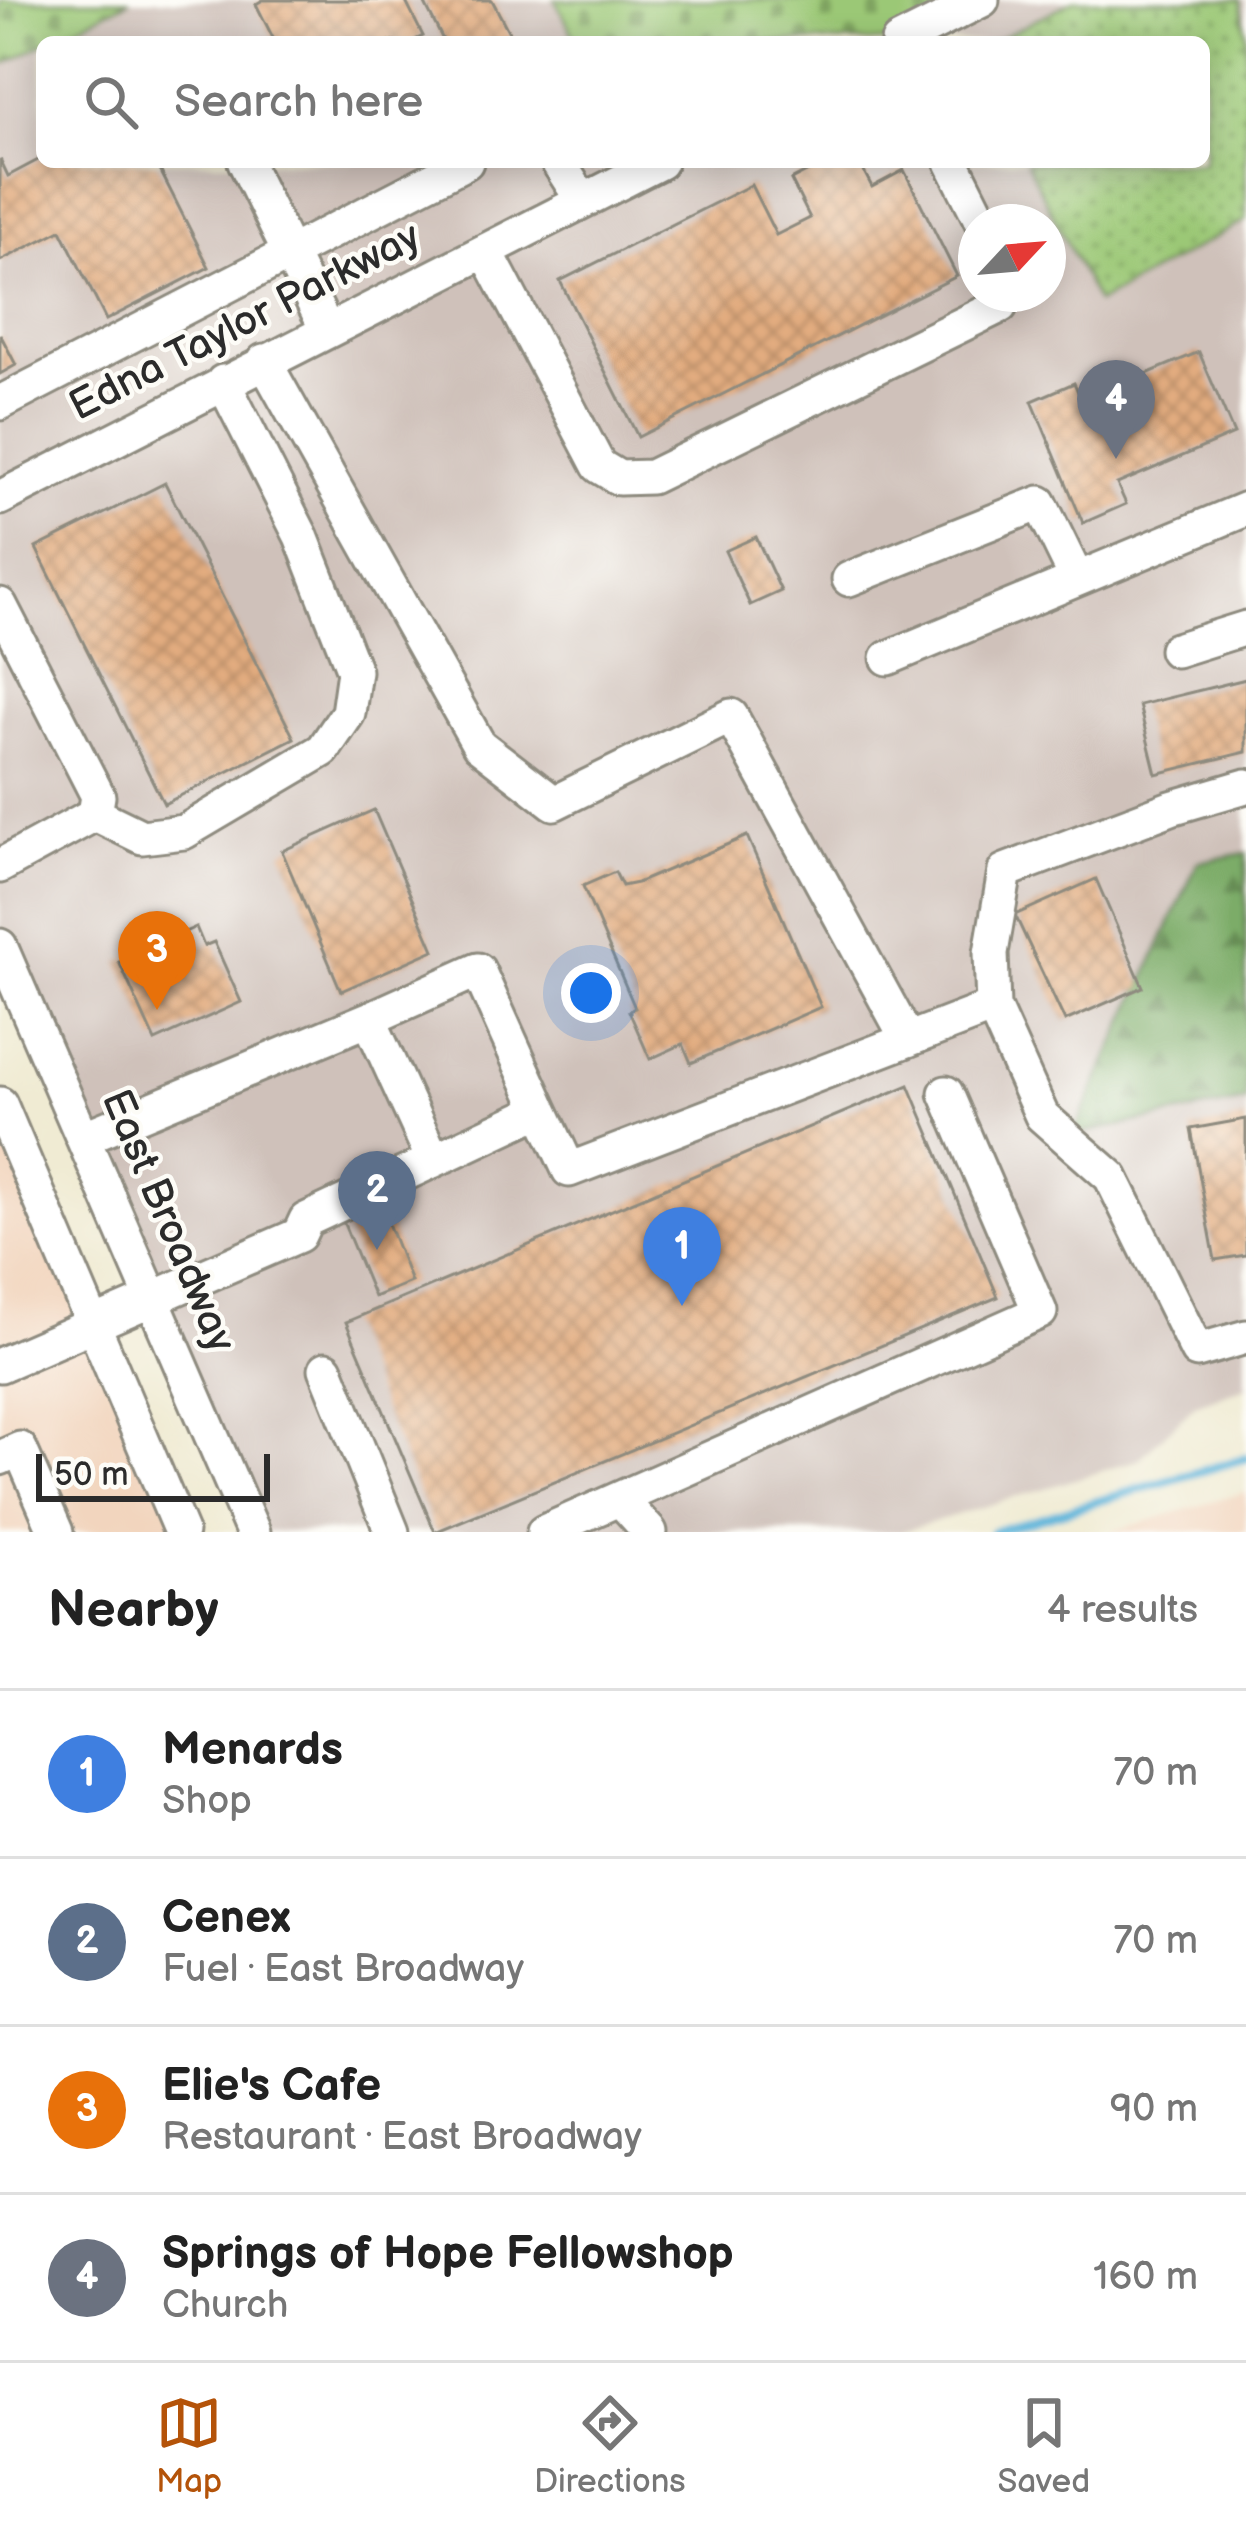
<!DOCTYPE html>
<meta charset="utf-8">
<style>
body{margin:0;font-family:"Balsamiq Sans",sans-serif;background:#f6f6f6;color:#222}
.compass{position:absolute;left:958px;top:204px;width:108px;height:108px;border-radius:50%;background:#fff;box-shadow:0 6px 30px #0003;rotate:64deg}
.scale{position:absolute;left:36px;bottom:30px;width:234px;box-sizing:border-box;padding-left:12px;border:6px solid #2b2b2b;border-top:0;font-size:33px;line-height:42px;white-space:nowrap;color:#2b2b2b;-webkit-text-stroke:9px #fdfcf7;paint-order:stroke}
.you{position:absolute;left:591px;top:993px;width:42px;height:42px;margin:-30px;border:9px solid #fff;border-radius:50%;background:#1a73e8;box-shadow:0 0 0 18px #1a73e833}
.badge{display:grid;place-items:center;width:78px;height:78px;border-radius:50%;background:#b45309;color:#fff;font-size:39px;font-weight:700}
.pin{position:absolute;translate:-50% -99px;filter:drop-shadow(0 3px 6px #0008)}
.pin::after{content:'';position:absolute;top:63px;width:42px;height:36px;background:inherit;clip-path:polygon(0 0,100% 0,50% 100%)}
.list{margin:0;padding:0;list-style:none}
h2{display:flex;justify-content:space-between;align-items:center;height:156px;margin:0;padding:0 48px;font-size:51px}
h2 small{font-size:39px;font-weight:400;color:#767676}
.list li{display:grid;grid-template-columns:78px 1fr auto;gap:36px;align-items:center;box-sizing:border-box;height:168px;padding:0 48px;border-top:3px solid #e0e0e0}
.list b{display:block;font-size:45px;white-space:nowrap}
.list p{margin:0;font-size:39px;white-space:nowrap;color:#767676}
.list em{font-size:39px;font-style:normal;color:#767676}
.icon{flex:none;width:66px;height:66px;fill:none;stroke:currentColor;stroke-width:2;stroke-linecap:round;stroke-linejoin:round}
.map{position:relative;flex:none;width:1246px;height:1532px;overflow:hidden}
.search{position:absolute;background:#fff;box-shadow:0 6px 30px #0003;left:36px;right:36px;top:36px;height:132px;display:flex;align-items:center;gap:30px;box-sizing:border-box;padding:0 42px;border-radius:18px;color:#767676;font-size:45px}
.sheet{height:828px;background:#fff}
nav{display:flex;justify-content:space-around;align-items:center;box-sizing:border-box;height:168px;border-top:3px solid #e0e0e0;background:#fff;font-size:33px;color:#767676}
nav a{display:grid;justify-items:center;gap:6px}
nav .on{color:#b45309}
.map>svg:first-child{display:block}
.built{fill:#f2d5be}
.industrial{fill:#cfc1ba;fill-rule:evenodd}
.forest{fill:url(#forest-firs);stroke:#546c49;stroke-width:3}
.cemetery{fill:url(#cemetery-stones);stroke:#637a50;stroke-width:3}
.park{fill:url(#park-dots);stroke:#637a50;stroke-width:3}
.lines{fill:none;stroke-linecap:round;stroke-linejoin:round}
.stream{stroke:#5db4d9;stroke-width:9}
.building{fill:url(#building-cross-hatch)}
.minor-casing{stroke:#8e8b7f;stroke-width:39}
.minor{stroke:#fff;stroke-width:33}
.labels{text-anchor:middle;dominant-baseline:central;stroke-width:9;stroke-linejoin:round;paint-order:stroke}
.street-label{font-size:42px;fill:#2b2b2b;stroke:#fdfcf7}
</style>
<div class="map">
<svg width="1246" height="1532" viewBox="0 0 1246 1532">
<defs>
<pattern id="forest-firs" width="22" height="20" patternUnits="userSpaceOnUse" patternTransform="scale(3)"><rect width="22" height="20" fill="#7cac67"/><path d="M5 1l3.5 6h-7zM16 11l3.5 6h-7z" fill="#668c55"/></pattern>
<pattern id="cemetery-stones" width="16" height="16" patternUnits="userSpaceOnUse" patternTransform="scale(3)"><rect width="16" height="16" fill="#9bc876"/><path d="M2 7V4a2 2 0 0 1 4 0v3zM10 15v-3a2 2 0 0 1 4 0v3z" fill="#7fa361"/></pattern>
<pattern id="park-dots" width="8" height="8" patternUnits="userSpaceOnUse" patternTransform="scale(3)"><rect width="8" height="8" fill="#9bc876"/><path d="M2 2h.1M6 6h.1" fill="none" stroke="#7fa361" stroke-width="1.8" stroke-linecap="round"/></pattern>
<pattern id="building-cross-hatch" width="8" height="8" patternUnits="userSpaceOnUse" patternTransform="scale(3)"><rect width="8" height="8" fill="#e2ac7f"/><path d="M0 0l8 8M0 8l8-8" fill="none" stroke="#b78c68"/></pattern>
</defs>
<rect width="100%" height="100%" fill="#fdfcf7"/>
<filter id="ink" filterUnits="userSpaceOnUse"><feTurbulence type="fractalNoise" baseFrequency=".00833" numOctaves="2"/><feDisplacementMap in="SourceGraphic" scale="24" xChannelSelector="R" yChannelSelector="G"/><feConvolveMatrix kernelMatrix="1 2 1 2 8 2 1 2 1" color-interpolation-filters="sRGB"/></filter>
<filter id="wash" filterUnits="userSpaceOnUse"><feTurbulence type="fractalNoise" baseFrequency=".004" numOctaves="4" result="noise"/><feDisplacementMap in="SourceGraphic" scale="48" xChannelSelector="R" yChannelSelector="G"/><feGaussianBlur stdDeviation="2.7" result="paint"/><feColorMatrix in="noise" values="0 0 0 0 0 0 0 0 0 0 0 0 0 0 0 0 0 1.4 0 .05"/><feComposite in="paint" operator="in"/></filter>
<g filter="url(#wash)">
<rect width="100%" height="100%" fill="#f0ebd3"/>
<!-- built -->
<path class="built" d="M0,1104L181,1532H0Z
M1246,1492V1532H1110Z"/>
<!-- industrial -->
<path class="industrial" d="M130,0H555L577,42H47Z
M982,0H1246V853L1198,863L1075,1135L1246,1101V1387L1195,1405L1138,1460L900,1532H253L0,946V66L42,44V162H1204V42H898ZM976,222H1048V294H976Z"/>
<!-- forest -->
<path class="forest" d="M1246,853V1101L1073,1135L1198,862Z"/>
<!-- cemetery -->
<path class="cemetery" d="M0,0H130L0,66Z
M555,0H982L898,42H577Z"/>
<!-- park -->
<path class="park" d="M1074,0H1240L1246,35V220L1097,303L1026,162H1204V42H993Z"/>
<g class="lines">
<!-- stream -->
<path class="stream" d="M993,1532L1246,1458"/>
</g>
<g id="blocks">
<!-- building -->
<path class="building" d="M263,0H405L423,36L411,42H275L256,4Z
M423,0H492L514,42H444Z
M42,158L156,162L209,267L106,320L61,230L0,261V159L8,176Z
M826,162H859L872,187L904,170L957,276L638,437L560,281L751,185L776,235L810,218L791,180Z
M0,334L16,365L0,374Z
M1199,352L1234,434L1117,484L1126,504L1083,523L1032,401L1074,383L1082,401Z
M165,483L294,738L164,804L36,548Z
M756,537L781,591L750,605L725,551Z
M1246,679V752L1156,774L1139,705Z
M374,810L434,950L341,991L282,851Z
M747,836L821,1007L691,1063L683,1044L650,1059L629,1011L635,1008L583,886L615,872L622,886L637,883Z
M1096,879L1143,987L1065,1021L1015,915Z
M196,927L204,946L214,942L241,1002L155,1041L119,962Z
M909,1085L998,1297L435,1532L346,1322Z
M1246,1119V1255L1215,1260L1191,1129Z
M380,1203L411,1282L374,1297L342,1219Z"/>
</g>
</g>
<g filter="url(#ink)">
<use href="#blocks" fill-opacity="0" stroke="#8e8b7f" stroke-width="3"/>
<g class="lines">
<defs>
<path id="minor" d="M898,42L982,0
M245,162L327,330
M558,162L583,201
M952,162L982,222
M486,251L599,466L619,478L651,477L1000,306L1004,294
M264,361L479,745L554,803L731,716L908,1040
M0,403L466,162
M0,498L660,162
M849,579L1040,503L1077,579
M0,605L98,796L95,814L0,866
M1176,650L1246,628
M888,658L1246,509
M95,814L142,837L184,832L323,750L348,713L354,671L301,536L223,382
M0,946L253,1532
M993,1007L991,953L1005,871L1171,808L1246,786
M369,1019L478,970L541,1110
M0,1104L181,1532
M83,1138L369,1019L432,1157
M0,1365L299,1235L306,1220L541,1110L569,1170L993,1007L1042,1116L1111,1177L1197,1351L1246,1337
M326,1369L392,1532
M0,1458L20,1449L56,1532
M620,1499L650,1532
M544,1532L1040,1312L946,1093"/>
</defs>
<!-- minor casing -->
<use href="#minor" class="minor-casing"/>
<!-- minor -->
<use href="#minor" class="minor"/>
</g>
</g>
<g class="labels">
<!-- street labels -->
<g class="street-label">
<text transform="translate(245 322) rotate(-27)">Edna Taylor Parkway</text>
<text transform="translate(168 1221) rotate(67)">East Broadway</text>
</g>
</g>
</svg>
<svg class="compass" viewBox="-18 -18 36 36"><path d="M0-13l5 13h-10z" fill="#e53935"/><path d="M0 13l5-13h-10z" fill="#767676"/></svg>
<div class="scale">50 m</div>
<div class="you"></div>
<div class="pin badge" style="left:682px;top:1306px;background:#3f7fe0">1</div>
<div class="pin badge" style="left:377px;top:1250px;background:#5c6f8a">2</div>
<div class="pin badge" style="left:157px;top:1010px;background:#e8710a">3</div>
<div class="pin badge" style="left:1116px;top:459px;background:#6b7280">4</div>
<div class="search"><svg class="icon" aria-label="search" viewBox="0 0 24 24"><circle cx="10" cy="10" r="6"/><path d="M15 15l6 6"/></svg>Search here</div>
</div>
<section class="sheet">
<h2>Nearby<small>4 results</small></h2>
<ul class="list">
<li><span class="badge" style="background:#3f7fe0">1</span><div><b>Menards</b><p>Shop</p></div><em>70 m</em></li>
<li><span class="badge" style="background:#5c6f8a">2</span><div><b>Cenex</b><p>Fuel · East Broadway</p></div><em>70 m</em></li>
<li><span class="badge" style="background:#e8710a">3</span><div><b>Elie's Cafe</b><p>Restaurant · East Broadway</p></div><em>90 m</em></li>
<li><span class="badge" style="background:#6b7280">4</span><div><b>Springs of Hope Fellowshop</b><p>Church</p></div><em>160 m</em></li>
</ul>
</section>
<nav>
<a class="on"><svg class="icon" aria-label="map" viewBox="0 0 24 24"><path d="M3 6l6-2 6 2 6-2v14l-6 2-6-2-6 2zM9 4v14M15 6v14"/></svg>Map</a>
<a><svg class="icon" aria-label="directions" viewBox="0 0 24 24"><path d="M12 3l9 9-9 9-9-9zM9 14v-3h6M13 9l2 2-2 2"/></svg>Directions</a>
<a><svg class="icon" aria-label="saved" viewBox="0 0 24 24"><path d="M7 4h10v16l-5-4-5 4z"/></svg>Saved</a>
</nav>
